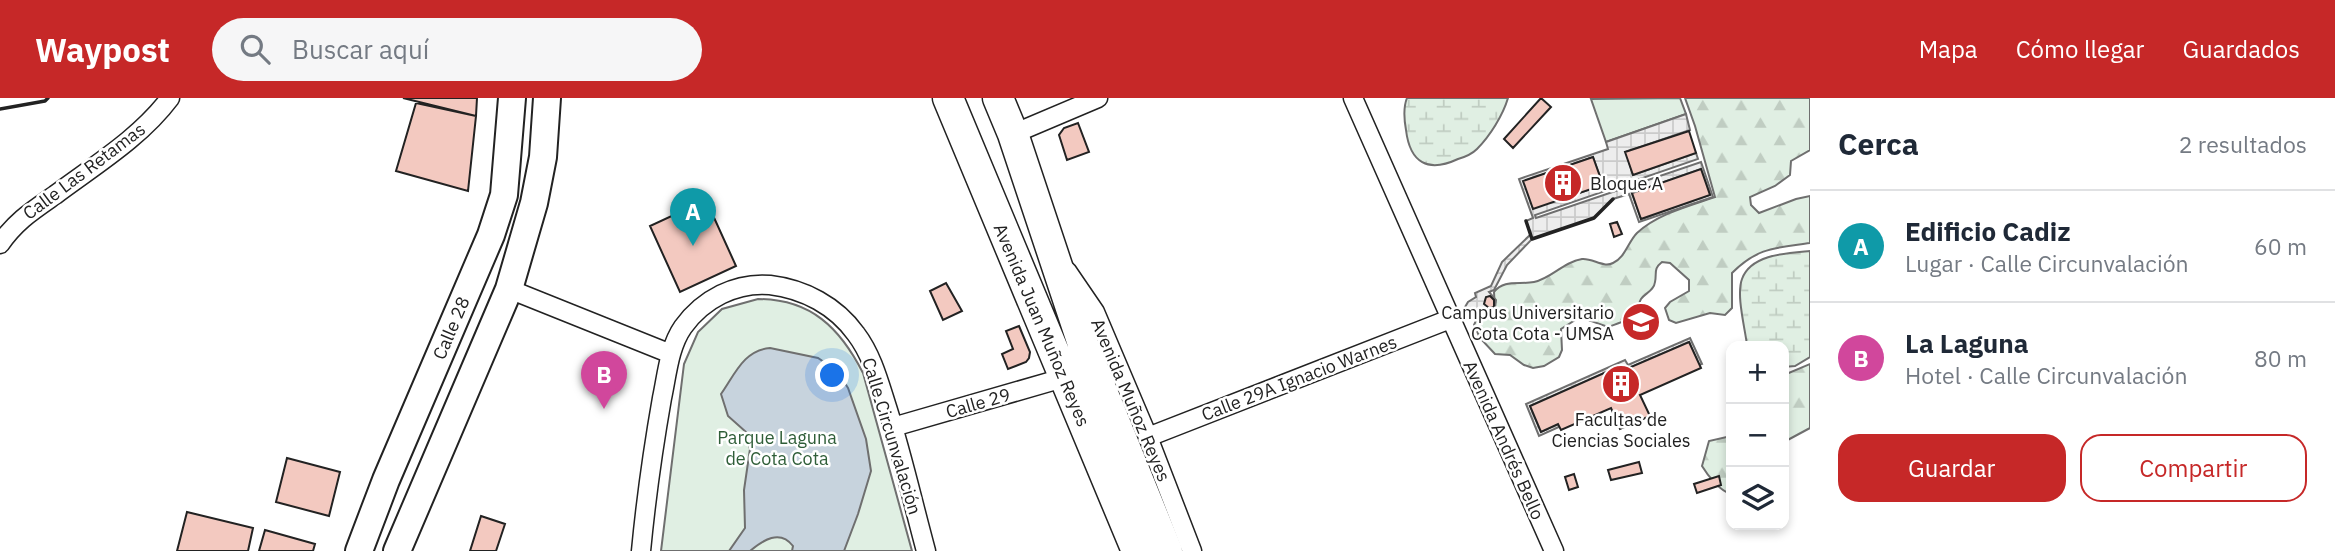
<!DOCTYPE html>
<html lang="es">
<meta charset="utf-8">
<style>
body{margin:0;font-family:"IBM Plex Sans",sans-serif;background:#f6f6f7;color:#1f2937}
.controls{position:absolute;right:21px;bottom:21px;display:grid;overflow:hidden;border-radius:14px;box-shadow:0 4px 10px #0003}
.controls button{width:63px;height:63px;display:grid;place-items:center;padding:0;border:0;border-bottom:2px solid #e0e1e3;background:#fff;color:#1f2937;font:35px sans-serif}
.you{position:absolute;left:833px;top:278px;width:24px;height:24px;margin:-18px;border:5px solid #fff;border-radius:50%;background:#1a73e8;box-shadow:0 0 0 10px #1a73e833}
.badge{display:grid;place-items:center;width:46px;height:46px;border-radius:50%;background:#c62828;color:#fff;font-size:23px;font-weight:700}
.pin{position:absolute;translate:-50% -58px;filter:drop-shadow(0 2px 4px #0008)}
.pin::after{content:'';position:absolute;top:37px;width:24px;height:21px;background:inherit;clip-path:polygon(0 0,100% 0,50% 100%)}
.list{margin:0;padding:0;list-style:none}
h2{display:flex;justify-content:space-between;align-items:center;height:91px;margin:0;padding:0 28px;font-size:30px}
h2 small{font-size:23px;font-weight:400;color:#747a83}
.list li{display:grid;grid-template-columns:46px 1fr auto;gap:21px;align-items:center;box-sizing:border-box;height:112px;padding:0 28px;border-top:2px solid #e0e1e3}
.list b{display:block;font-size:26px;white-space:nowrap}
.list p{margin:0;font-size:23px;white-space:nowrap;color:#747a83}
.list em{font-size:23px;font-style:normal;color:#747a83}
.actions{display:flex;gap:14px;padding:21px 28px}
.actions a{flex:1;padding:16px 0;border:2px solid #c62828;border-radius:21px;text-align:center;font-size:24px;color:#c62828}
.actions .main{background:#c62828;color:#fff}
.icon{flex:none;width:38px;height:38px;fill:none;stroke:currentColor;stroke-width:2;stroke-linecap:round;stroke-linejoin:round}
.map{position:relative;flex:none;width:1810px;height:453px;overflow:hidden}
header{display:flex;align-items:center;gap:42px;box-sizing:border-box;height:98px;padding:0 35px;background:#c62828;color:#fff}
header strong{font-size:33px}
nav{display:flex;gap:38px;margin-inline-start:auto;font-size:24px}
.search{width:490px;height:63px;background:#f6f6f7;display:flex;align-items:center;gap:18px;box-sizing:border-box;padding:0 24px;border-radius:38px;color:#747a83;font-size:26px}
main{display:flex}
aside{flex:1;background:#fff}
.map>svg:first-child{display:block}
.forest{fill:url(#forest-firs);stroke:#6f6f6f;stroke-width:2}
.wetland{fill:url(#wetland-marsh);stroke:#6f6f6f;stroke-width:2}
.park{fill:#e0efe3;stroke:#6f6f6f;stroke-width:2}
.plaza{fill:url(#plaza-grid);stroke:#6f6f6f;stroke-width:2;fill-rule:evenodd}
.water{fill:#c7d3dd;stroke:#6f6f6f;stroke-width:2}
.building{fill:#f3c9c0;stroke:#222;stroke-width:2}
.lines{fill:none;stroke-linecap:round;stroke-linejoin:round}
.minor-casing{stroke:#222;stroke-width:21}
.secondary-casing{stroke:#222;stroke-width:30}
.primary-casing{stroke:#222;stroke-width:33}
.minor{stroke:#fff;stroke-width:18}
.secondary{stroke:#fff;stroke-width:26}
.primary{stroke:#fff;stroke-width:30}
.wall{stroke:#222;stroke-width:3.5}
.labels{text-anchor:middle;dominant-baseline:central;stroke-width:5;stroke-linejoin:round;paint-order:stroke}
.street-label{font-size:18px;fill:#222;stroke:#fff}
.poi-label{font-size:18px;fill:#222;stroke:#fff;text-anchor:start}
.park-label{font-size:18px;fill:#2f5e38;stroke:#fff}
</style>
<header>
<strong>Waypost</strong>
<div class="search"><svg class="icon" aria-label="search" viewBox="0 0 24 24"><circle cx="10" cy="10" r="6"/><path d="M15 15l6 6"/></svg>Buscar aquí</div>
<nav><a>Mapa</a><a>Cómo llegar</a><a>Guardados</a></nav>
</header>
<main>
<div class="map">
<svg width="1810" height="453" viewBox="0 0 1810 453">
<defs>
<pattern id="forest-firs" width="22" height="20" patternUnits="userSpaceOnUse" patternTransform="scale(1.75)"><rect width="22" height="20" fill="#e0efe3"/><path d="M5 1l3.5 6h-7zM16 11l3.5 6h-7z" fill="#c0cdc2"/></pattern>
<pattern id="wetland-marsh" width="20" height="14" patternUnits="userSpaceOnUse" patternTransform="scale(1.75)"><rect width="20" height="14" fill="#e0efe3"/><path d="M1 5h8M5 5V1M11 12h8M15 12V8" fill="none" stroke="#c0cdc2"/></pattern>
<pattern id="plaza-grid" width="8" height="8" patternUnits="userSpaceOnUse" patternTransform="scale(1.75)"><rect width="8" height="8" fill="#ededed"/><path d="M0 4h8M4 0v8" fill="none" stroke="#cbcbcb"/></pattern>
</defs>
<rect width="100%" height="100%" fill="#fff"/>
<!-- forest -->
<path class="forest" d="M1685,0H1810V52L1791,63L1790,77L1775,88L1750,99L1751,107L1759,115L1796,101L1810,98V145C1776,150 1758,149 1732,175V210L1725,217L1710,215L1676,225L1669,222L1665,210L1670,204L1689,193V182L1670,165L1662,164C1653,171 1657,175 1655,184C1654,193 1645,195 1641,201C1639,204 1639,209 1637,212C1633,221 1617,226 1608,229L1580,219L1561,231L1562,252L1559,259L1544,268L1533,270L1524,267L1510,257L1495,256L1480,240L1474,227L1478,218L1495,212L1494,194C1504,181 1519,187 1534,184C1552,180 1563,164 1582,161C1593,160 1603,170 1613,165C1625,160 1628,144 1637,135C1657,116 1689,108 1715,99L1695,28Z
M1810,266V330L1784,344V277Z
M1731,338V396C1720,393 1708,378 1702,368L1709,343Z"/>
<!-- wetland -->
<path class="wetland" d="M1407,0H1508C1503,17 1490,38 1477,51C1472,56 1465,59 1458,61C1428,75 1410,65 1406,32C1404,21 1403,10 1407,0Z
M1810,153V259L1795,268L1784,269V248L1747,247C1745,230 1736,197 1742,181C1751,156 1788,155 1810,153Z"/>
<!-- park -->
<path class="park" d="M1680,0L1686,16L1606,44L1591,1Z
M758,201C811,201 840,230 863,275L912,453H661L684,266L698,234L722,211Z"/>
<!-- plaza -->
<path class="plaza" d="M1686,16L1690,32L1626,54L1633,77L1696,55L1698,61L1535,117L1536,120L1701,64L1713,99L1639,124L1629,96L1613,101L1594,120L1532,141L1507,167L1494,192L1489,194L1496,202L1495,210L1494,202L1490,198L1486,200L1485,206L1489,210L1486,216L1470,220L1465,209L1468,204L1476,199L1475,195L1491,188L1502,164L1531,136L1526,123L1533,120L1519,81L1608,51L1606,44ZM1593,59L1603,87L1533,110L1524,83ZM1701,71L1710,97L1641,121L1632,95Z
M1690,240L1702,266L1699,267L1689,244L1615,276L1613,271L1530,308L1541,334L1558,326L1559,329L1539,338L1526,306L1625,262L1628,267Z"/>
<!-- water -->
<path class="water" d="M770,250L818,260L837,273L848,290L866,341L871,373L858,416L844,453H792L793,448C780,431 763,442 750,453H729L745,430L744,392L750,351L746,334L728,318L721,296C735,276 744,252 770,250Z"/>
<!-- building -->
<path class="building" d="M403,0H477L476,18Z
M1541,0L1551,9L1513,50L1504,41Z
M416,5L476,18L468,93L396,73Z
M1078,25L1089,54L1067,62L1059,37L1064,30Z
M1689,33L1696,55L1633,77L1625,54Z
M1593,59L1603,87L1533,111L1523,83Z
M1701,71L1710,97L1641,121L1632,95Z
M706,102L736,168L680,194L650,128Z
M1617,124L1622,136L1614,139L1610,126Z
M946,185L962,213L943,222L930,193Z
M1490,198L1494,202V209L1489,210L1484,206L1486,199Z
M1019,228L1030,254L1029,260L1026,264L1008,271L1002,256L1013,251L1006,233Z
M1689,244L1701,270L1640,297L1650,318L1620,331L1611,310L1561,332L1558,326L1541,334L1530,308L1613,271L1615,276Z
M287,360L340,374L329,418L276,404Z
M1639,364L1642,375L1611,382L1608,372Z
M1574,376L1578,389L1569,392L1565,379Z
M1719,378L1721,387L1697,395L1694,386Z
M187,414L253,430L248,453H177Z
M481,418L505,426L496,453H470Z
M265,432L315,446L313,453H259Z"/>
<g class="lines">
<defs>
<path id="minor" d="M1353,0L1554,453
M1013,36L1098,0
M0,146C16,123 32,113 55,97C95,67 140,40 170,0
M1067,173L1095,214L1148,339L1192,453
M509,191L671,256
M893,329L1063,280
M1148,339L1450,221
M641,453C646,401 653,351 662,300C667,277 669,249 683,229C703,201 736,184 770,187C804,191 836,208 856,236C872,257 879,284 887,309C902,356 913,405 926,453"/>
<path id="secondary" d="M359,453L386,382L491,137L504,97L512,0
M397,453L509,191L534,105L543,59L547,0"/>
<path id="primary" d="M948,0L1137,453
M998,0L1013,36L1084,249L1167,453"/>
</defs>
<!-- minor casing -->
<use href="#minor" class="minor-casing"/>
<!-- secondary casing -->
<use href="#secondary" class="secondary-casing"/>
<!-- primary casing -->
<use href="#primary" class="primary-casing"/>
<!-- minor -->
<use href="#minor" class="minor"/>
<!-- secondary -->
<use href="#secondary" class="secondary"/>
<!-- primary -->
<use href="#primary" class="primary"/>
<!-- wall -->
<path class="wall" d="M0,11L45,3L48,0
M1526,123L1532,141L1594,120L1613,101"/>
</g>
<!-- icons -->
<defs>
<symbol id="building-disc" viewBox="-11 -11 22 22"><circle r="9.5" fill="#c62828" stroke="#fff"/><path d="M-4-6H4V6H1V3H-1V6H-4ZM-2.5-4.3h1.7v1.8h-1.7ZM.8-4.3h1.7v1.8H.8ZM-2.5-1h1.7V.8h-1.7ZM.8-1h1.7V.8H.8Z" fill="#fff"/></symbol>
<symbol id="university-disc" viewBox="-11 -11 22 22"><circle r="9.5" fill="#c62828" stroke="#fff"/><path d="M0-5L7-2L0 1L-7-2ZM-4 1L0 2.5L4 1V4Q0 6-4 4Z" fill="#fff"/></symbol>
</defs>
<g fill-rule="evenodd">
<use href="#building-disc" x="1541" y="63" width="44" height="44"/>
<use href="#university-disc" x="1619" y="202" width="44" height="44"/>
<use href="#building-disc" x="1599" y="264" width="44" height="44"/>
</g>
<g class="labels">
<!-- street labels -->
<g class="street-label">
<text transform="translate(84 73) rotate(-37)">Calle Las Retamas</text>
<text transform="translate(1042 227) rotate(67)">Avenida Juan Muñoz Reyes</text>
<text transform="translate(451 230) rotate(-67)">Calle 28</text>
<text transform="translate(1299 280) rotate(-21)">Calle 29A Ignacio Warnes</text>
<text transform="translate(1131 302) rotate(67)">Avenida Muñoz Reyes</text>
<text transform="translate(978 305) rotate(-16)">Calle 29</text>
<text transform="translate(892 338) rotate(73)">Calle Circunvalación</text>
<text transform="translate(1504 342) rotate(66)">Avenida Andrés Bello</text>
</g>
<!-- poi labels -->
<g class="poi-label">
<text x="1590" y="85">Bloque A</text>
<text x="1614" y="214" text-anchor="end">Campus Universitario<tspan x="1614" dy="21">Cota Cota - UMSA</tspan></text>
<text x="1621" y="321" text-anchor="middle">Facultas de<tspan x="1621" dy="21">Ciencias Sociales</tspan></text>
</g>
<!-- park labels -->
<g class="park-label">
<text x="777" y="339">Parque Laguna<tspan x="777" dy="21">de Cota Cota</tspan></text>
</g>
</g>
</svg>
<div class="controls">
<button>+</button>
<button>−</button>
<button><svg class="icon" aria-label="layers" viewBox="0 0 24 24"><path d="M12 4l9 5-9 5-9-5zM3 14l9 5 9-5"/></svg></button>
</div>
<div class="you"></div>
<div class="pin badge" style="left:693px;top:148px;background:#0f9aa8">A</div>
<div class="pin badge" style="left:604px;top:311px;background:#d1479c">B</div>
</div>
<aside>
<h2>Cerca<small>2 resultados</small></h2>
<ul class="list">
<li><span class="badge" style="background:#0f9aa8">A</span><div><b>Edificio Cadiz</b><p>Lugar · Calle Circunvalación</p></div><em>60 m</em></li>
<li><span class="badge" style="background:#d1479c">B</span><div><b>La Laguna</b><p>Hotel · Calle Circunvalación</p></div><em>80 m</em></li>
</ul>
<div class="actions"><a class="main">Guardar</a><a>Compartir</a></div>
</aside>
</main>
